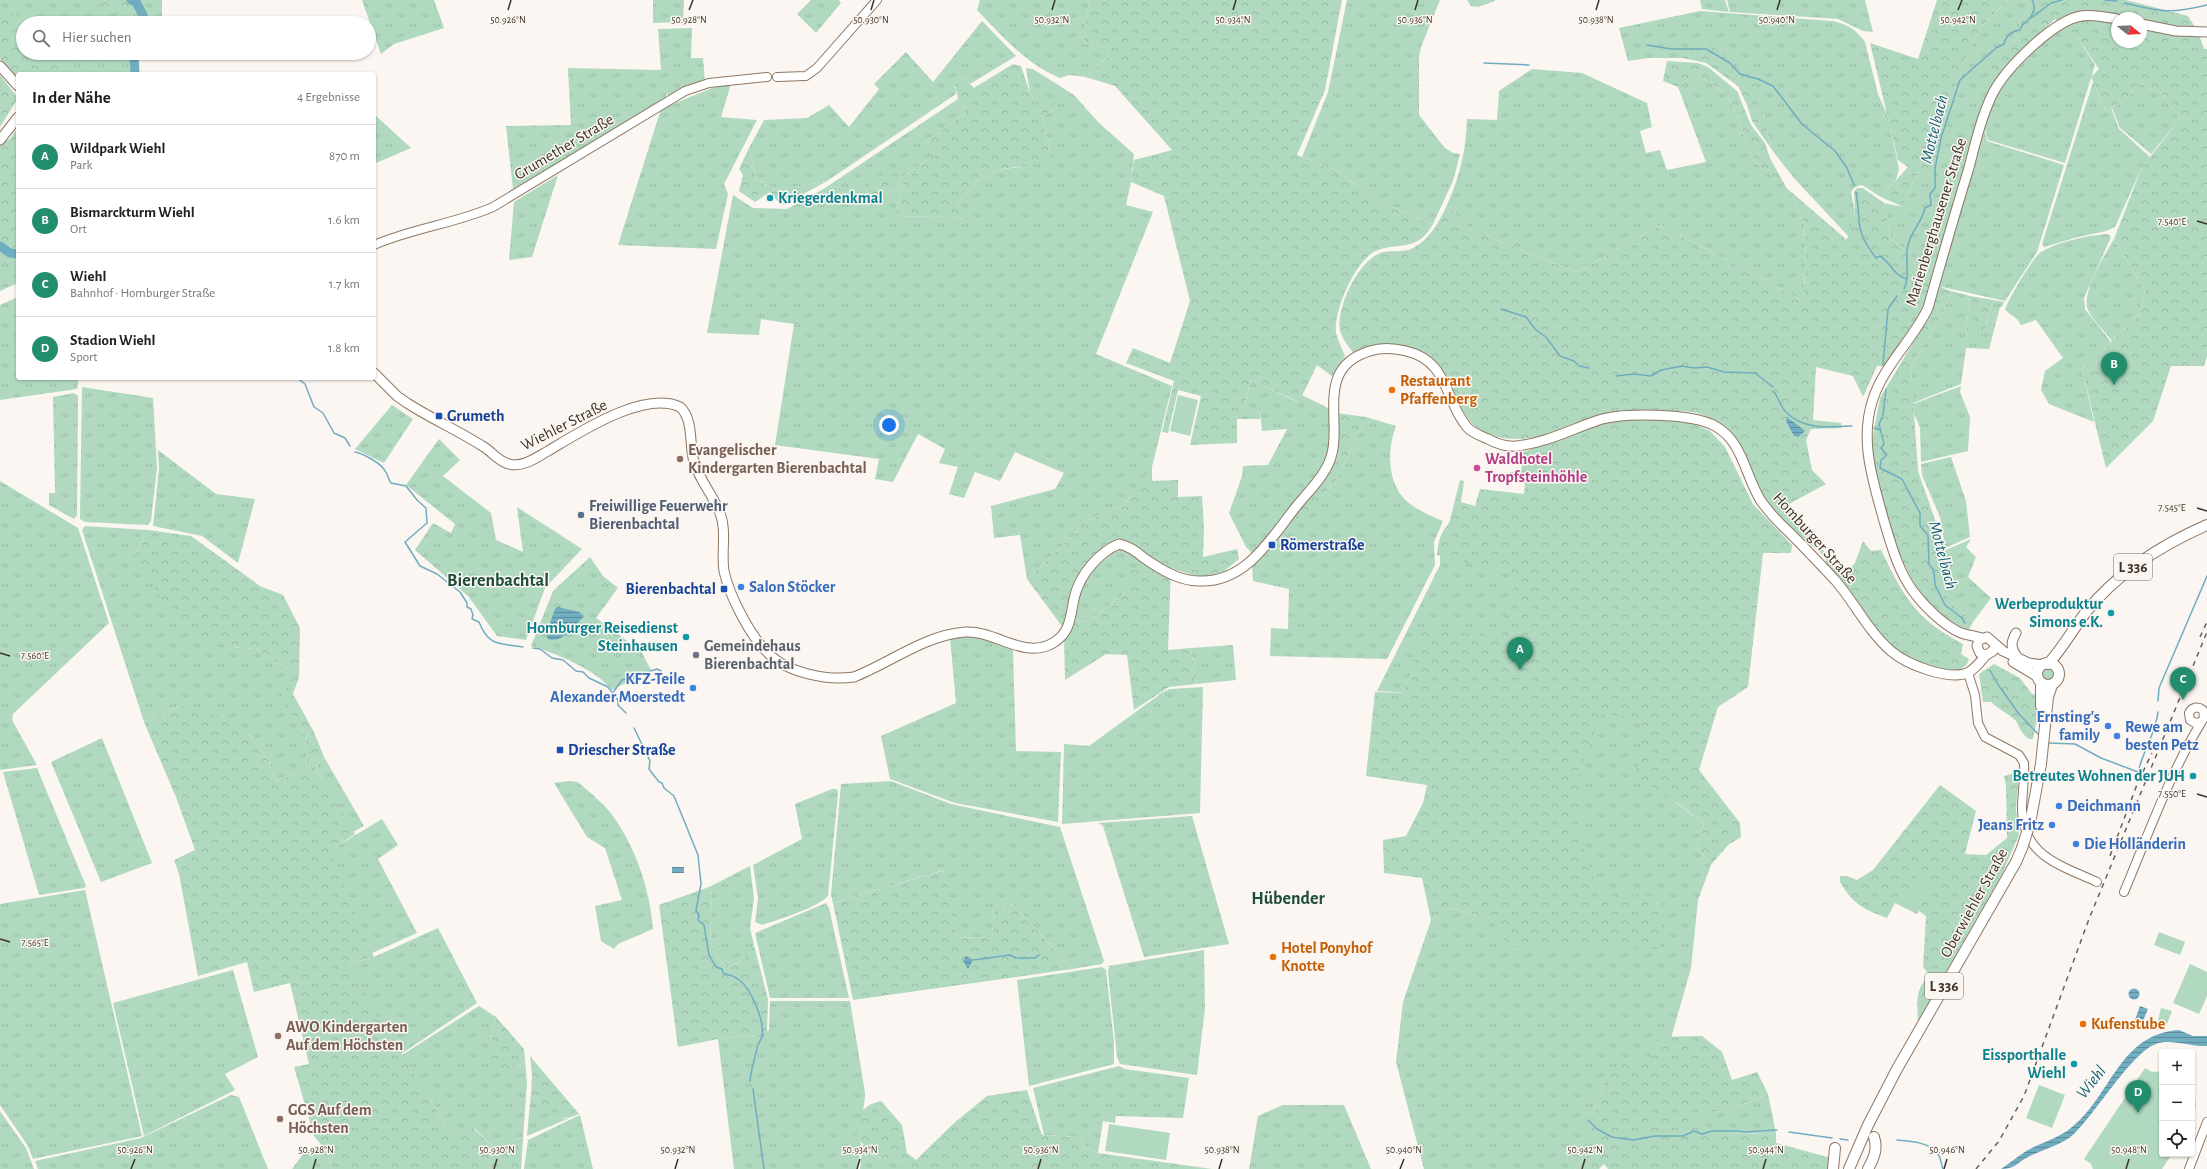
<!DOCTYPE html>
<html lang="de">
<meta charset="utf-8">
<style>
body{margin:0;font-family:"Alegreya Sans",sans-serif;background:#f6f6f6;color:#202124}
.controls{position:absolute;right:12px;bottom:12px;display:grid;overflow:hidden;border-radius:4px;box-shadow:0 1px 3px #0004}
.controls button{width:36px;height:36px;display:grid;place-items:center;padding:0;border:0;border-bottom:1px solid #e0e0e0;background:#fff;color:#202124;font:20px sans-serif}
.compass{position:absolute;left:2111px;top:12px;width:36px;height:36px;border-radius:50%;background:#fff;box-shadow:0 1px 3px #0004;rotate:108deg}
.you{position:absolute;left:889px;top:425px;width:14px;height:14px;margin:-10px;border:3px solid #fff;border-radius:50%;background:#1a73e8;box-shadow:0 0 0 6px #1a73e833}
.badge{display:grid;place-items:center;width:26px;height:26px;border-radius:50%;background:#238e6d;color:#fff;font-size:13px;font-weight:700}
.pin{position:absolute;translate:-50% -33px;filter:drop-shadow(0 1px 2px #0008)}
.pin::after{content:'';position:absolute;top:21px;width:14px;height:12px;background:inherit;clip-path:polygon(0 0,100% 0,50% 100%)}
.list{margin:0;padding:0;list-style:none}
h2{display:flex;justify-content:space-between;align-items:center;height:52px;margin:0;padding:0 16px;font-size:17px}
h2 small{font-size:13px;font-weight:400;color:#757577}
.list li{display:grid;grid-template-columns:26px 1fr auto;gap:12px;align-items:center;box-sizing:border-box;height:64px;padding:0 16px;border-top:1px solid #e0e0e0}
.list b{display:block;font-size:15px;white-space:nowrap}
.list p{margin:0;font-size:13px;white-space:nowrap;color:#757577}
.list em{font-size:13px;font-style:normal;color:#757577}
.icon{flex:none;width:22px;height:22px;fill:none;stroke:currentColor;stroke-width:2;stroke-linecap:round;stroke-linejoin:round}
.map{position:relative;flex:none;width:2207px;height:1169px;overflow:hidden}
.search{position:absolute;background:#fff;box-shadow:0 1px 3px #0004;left:16px;top:16px;width:360px;height:44px;display:flex;align-items:center;gap:10px;box-sizing:border-box;padding:0 14px;border-radius:22px;color:#757577;font-size:15px}
.panel{position:absolute;background:#fff;box-shadow:0 1px 3px #0004;left:16px;top:72px;width:360px;height:308px;border-radius:4px}
.map>svg:first-child{display:block}
.grass{fill:url(#grass-tufts)}
.forest{fill:url(#forest-crowns);fill-rule:evenodd}
.pitch{fill:#b0d9bf}
.water{fill:url(#water-rules)}
.lines{fill:none;stroke-linecap:round;stroke-linejoin:round}
.stream{stroke:#70adc0;stroke-width:1.5}
.river{stroke:#70adc0;stroke-width:9}
.tertiary-casing{stroke:#8e7762;stroke-width:10}
.secondary-casing{stroke:#8e7762;stroke-width:11}
.primary-casing{stroke:#8e7762;stroke-width:12}
.tertiary{stroke:#fff;stroke-width:8}
.secondary{stroke:#fff;stroke-width:9}
.primary{stroke:#fff;stroke-width:10}
.rail{stroke:#685f57;stroke-width:1.5;stroke-dasharray:5 5;stroke-linecap:butt}
.primary-bridge-casing{stroke:#8e7762;stroke-width:12;stroke-linecap:butt}
.primary-bridge{stroke:#fff;stroke-width:10}
.ticks{fill:none;stroke:#3b3128;stroke-width:1.5}
.culture-dot{fill:#0f9aa8;stroke:#fbf6f1;stroke-width:1.5}
.food-dot{fill:#e8710a;stroke:#fbf6f1;stroke-width:1.5}
.transit-dot{fill:#1a4fb4;stroke:#fbf6f1;stroke-width:1.5}
.education-dot{fill:#8d6e63;stroke:#fbf6f1;stroke-width:1.5}
.hotel-dot{fill:#d1479c;stroke:#fbf6f1;stroke-width:1.5}
.service-dot{fill:#5c6f8a;stroke:#fbf6f1;stroke-width:1.5}
.shop-dot{fill:#3f7fe0;stroke:#fbf6f1;stroke-width:1.5}
.worship-dot{fill:#6b7280;stroke:#fbf6f1;stroke-width:1.5}
.labels{text-anchor:middle;dominant-baseline:central;stroke-width:3;stroke-linejoin:round;paint-order:stroke}
.shield{fill:#fbf6f1;stroke:#756c64;stroke-width:1}
.shield-label{font-size:15px;font-weight:bold;fill:#3b3128}
.street-label{font-size:16px;fill:#3b3128;stroke:#fbf6f1}
.culture-label{font-size:16px;font-weight:bold;fill:#0d838f;stroke:#fbf6f1;text-anchor:end}
.food-label{font-size:16px;font-weight:bold;fill:#c56008;stroke:#fbf6f1;text-anchor:start}
.transit-label{font-size:16px;font-weight:bold;fill:#164399;stroke:#fbf6f1;text-anchor:start}
.education-label{font-size:16px;font-weight:bold;fill:#785e54;stroke:#fbf6f1;text-anchor:start}
.hotel-label{font-size:16px;font-weight:bold;fill:#b23c85;stroke:#fbf6f1;text-anchor:start}
.service-label{font-size:16px;font-weight:bold;fill:#4e5e75;stroke:#fbf6f1;text-anchor:start}
.shop-label{font-size:16px;font-weight:bold;fill:#366cbe;stroke:#fbf6f1;text-anchor:start}
.worship-label{font-size:16px;font-weight:bold;fill:#5b616d;stroke:#fbf6f1;text-anchor:start}
.water-label{font-size:17px;font-style:italic;fill:#0f6276;stroke:#fbf6f1}
.quarter-label{font-size:18px;font-weight:bold;fill:#1d4d3c;stroke:#fbf6f1}
.ticks-label{font-size:10px;text-anchor:middle;fill:#3b3128;stroke:#fbf6f1;stroke-width:3;stroke-linejoin:round;paint-order:stroke}
</style>
<div class="map">
<svg width="2207" height="1169" viewBox="0 0 2207 1169">
<defs>
<pattern id="grass-tufts" width="24" height="20" patternUnits="userSpaceOnUse"><rect width="24" height="20" fill="#b0d9bf"/><path d="M3 7l-1-3M5 7V3M7 7l1-3M15 17l-1-3M17 17v-4M19 17l1-3" fill="none" stroke="#98bba4"/></pattern>
<pattern id="forest-crowns" width="20" height="18" patternUnits="userSpaceOnUse"><rect width="20" height="18" fill="#b0d9bf"/><path d="M2 6a3 3 0 1 1 6 0M12 15a3 3 0 1 1 6 0" fill="none" stroke="#98bba4"/></pattern>
<pattern id="water-rules" width="6" height="5" patternUnits="userSpaceOnUse"><rect width="6" height="5" fill="#70adc0"/><path d="M0 2.5h6" fill="none" stroke="#5d8d9c"/></pattern>
</defs>
<rect width="100%" height="100%" fill="#fbf6f1"/>
<!-- grass -->
<path class="grass" d="M0,0H162V23H23V53H137V74H19L0,54Z
M362,0H434L444,28L394,44L381,54Z
M653,0H684L683,22L653,23Z
M811,0H839L841,3L816,33L797,14Z
M980,0H1089L1083,43L1107,47L1108,56L1086,77L1069,75L1060,78C1026,64 1002,36 977,10Z
M1347,0H1440L1421,47L1419,57V115L1444,147L1453,153L1460,154L1453,181L1433,224L1376,200L1338,171L1302,157L1328,92Z
M1467,0H1495V1L1478,7L1471,6Z
M1700,0H1725L1729,12L1702,9Z
M1727,0H1865L1873,32L1863,31L1838,19L1730,12Z
M2008,0H2024L2031,5L2020,22L2017,39L1987,63L1999,78L1967,164L1930,151L1935,127L1955,105L1964,61L1981,27Z
M1700,11L1832,21C1847,24 1856,29 1865,42L1878,94L1888,117L1899,169L1896,180L1881,197L1862,185L1855,187L1851,192L1855,214L1849,237L1793,177L1772,150L1763,115L1758,85L1686,52L1683,58H1649L1628,61L1619,28Z
M982,21L1016,56L970,84L963,77L955,84L956,94L827,181L778,190L756,180L749,148L764,120L807,118L829,105L849,127L879,89L874,84L906,52L933,82Z
M2064,25L2076,35L2095,65L2065,163L1988,140L1984,125L1993,101L2007,76L2051,35Z
M692,28L691,58H703L705,82L668,97V93L662,102L513,189L506,126L571,125L568,68L661,70L658,29Z
M1026,68L1033,69L1074,95L1099,123L1134,154L1131,182L1126,205L1153,212L1096,354L1172,386L1152,467L1124,505L1089,520L1027,579L1020,535L994,538L991,506L1055,489L1064,473L1015,452L1000,481L975,472L964,498L949,494L958,467L939,463L945,449L918,434L893,482L875,479L879,459L775,445L794,324L761,319L759,335L707,333L733,195L753,208L787,209L825,188L958,99L966,113L927,141L935,155L899,179L872,202L903,183L895,217L947,216L968,220L958,203L976,182L996,170L1019,167L1050,152L1042,117L1057,107L1036,102L1030,93Z
M1532,69L1582,73L1647,103L1652,127L1640,131L1646,153L1660,150L1667,170L1706,162L1678,87L1690,77H1701L1728,95L1755,162L1789,190L1804,224L1806,259L1803,301L1661,225L1577,272L1471,230L1447,205C1460,176 1466,150 1467,119L1497,120L1499,91Z
M2093,82L2106,111L2111,108L2119,129L2150,157L2142,167L2115,227L2106,231L2078,237L2044,247L2042,244Z
M2139,83L2161,93L2180,119L2151,154L2120,128L2112,108L2124,102Z
M731,84L721,117L757,120L724,184L728,194L716,249L618,245L661,109L712,88Z
M374,115H375L411,148L376,163Z
M1984,127L1987,141L2064,165L2037,252L2005,301L1938,286Z
M1917,172L1962,182L1930,292L1911,272V254L1891,239L1884,203L1903,207Z
M558,175L532,257L509,260L514,202Z
M2108,234L2111,237L2084,298L2085,309L2111,342L2082,369L2094,422L2049,404L2041,390L2045,371L2063,358L2036,320L2021,325L2018,320L2005,310C2008,300 2033,257 2041,252C2057,242 2089,235 2108,234Z
M2114,239L2145,291L2139,316L2112,341C2105,331 2093,321 2088,310C2080,294 2106,253 2114,239Z
M0,242L18,251V283L0,291Z
M1951,291L1970,296L1966,332L1985,330L1993,300L2004,302L2002,307H2000L1989,349L1966,348L1961,384L1913,403L1911,368L1944,309Z
M18,297V378H79L77,389L0,400V305Z
M1251,380L1298,402L1302,395L1330,409C1331,436 1332,450 1319,474L1254,555L1246,547L1229,513L1242,476L1243,466L1268,465L1287,429L1262,431L1260,412L1244,408Z
M1961,386L1960,392L1970,417L1968,451L1921,462L1920,428L1914,413L1913,404Z
M82,387L153,398L157,468L151,521L148,525L85,522L80,519Z
M74,393L78,396L77,515L74,519L49,505V493H55L53,397Z
M392,405L413,419L384,463L355,449Z
M1366,417L1396,426C1388,447 1387,476 1401,495C1411,508 1429,515 1443,521L1434,542L1435,565L1387,659L1270,656L1271,628L1288,629L1289,589L1253,581L1252,563L1286,526L1292,530L1337,479Z
M439,439L460,460L443,476L491,513L496,540L523,552L517,507L582,549L545,588L526,640L497,636L468,596L415,550L433,523L451,533L455,524L406,485Z
M158,450L216,494L255,499L238,563L202,536L153,526L159,469Z
M1561,454L1669,797L1704,824L1697,847L1711,865L1698,900L1691,968L1671,1038H1658L1651,1058L1604,1082L1593,1114L1597,1143L1575,1169H1424L1396,1062L1403,1002L1431,920L1450,908L1491,919L1595,896L1407,693L1377,691L1440,565V553L1449,522L1527,527Z
M1951,457L1966,501L1970,537L1945,548L1940,517L1922,475L1921,464Z
M0,481L78,528L109,623L13,714L12,720L37,765L0,770Z
M85,526L148,530L135,555L230,647L256,649L295,673L281,698L305,733L307,769L276,781L270,763L249,734L180,706L144,722L82,530Z
M1971,539L1966,547L1976,557L1968,577L1991,598L1973,622L1947,599L1946,550Z
M1124,547L1149,565L1130,589L1087,622L1075,619L1081,584L1108,551Z
M590,557L603,576L618,588L596,618L641,651L651,670L612,690C596,670 556,653 531,646L553,591Z
M970,636L980,637L1013,650L1016,751L1061,752L1058,822L955,803L890,779L881,736L956,703L950,638Z
M1233,645L1236,680L1196,684L1191,648Z
M2042 675a7 7 0 1 1 14 0a7 7 0 1 1-14 0Z
M1203,687L1200,813L1062,824L1064,744L1089,746L1163,692L1170,689Z
M102,738L152,863L101,882L51,762Z
M324,757L364,826L353,832L315,769Z
M37,768L86,886L84,888L39,895L3,772Z
M570,781L578,782C590,793 606,805 615,819C637,851 650,891 653,929L618,944L614,949L601,941L595,906L622,900L605,848L587,837L554,783Z
M891,781L951,804L1060,827L1104,961L1102,964L1072,969L1013,904L994,907L992,938L957,937L944,870L833,903L831,895L841,784Z
M832,789H837L838,794L828,896C819,907 777,920 762,925L755,922L758,898L753,865L802,839L795,804Z
M1192,816L1229,944L1144,957L1103,826L1098,823Z
M382,819L398,845L378,859L417,933L372,953L329,851Z
M750,866L754,898L750,928L754,945L748,957L729,967C697,950 718,911 709,887Z
M85,890L142,1136L33,1159L28,1146L0,1105V904Z
M826,903L829,908L849,998H770L755,933Z
M438,928L477,1003L401,1054L377,1017L350,963L374,957Z
M1204,950L1205,1008L1197,1075L1120,1064L1117,1057L1108,972L1109,966Z
M1102,967L1106,970L1114,1042V1064L1029,1086L1017,980Z
M233,970L258,1057L225,1074L235,1090L144,1136L113,1003Z
M770,1001H850L865,1093C865,1108 860,1122 857,1138L861,1142L858,1169H734L718,1039L758,1035L769,1030Z
M479,1006L496,1017L490,1042L519,1066L525,1061L527,1082L523,1139L516,1138L500,1153L475,1129L467,1125L457,1134L446,1128L435,1106L402,1055Z
M2161,1008L2172,1011L2167,1024L2159,1023L2158,1020Z
M1119,1066L1125,1069L1189,1078L1183,1118L1116,1116L1115,1123L1103,1121L1098,1153L1087,1148L1079,1137L1044,1135L1033,1088Z
M531,1093L539,1103L564,1119L572,1117L527,1136Z
M1768,1094L1776,1133L1716,1134L1700,1123L1704,1114L1747,1103Z
M231,1095L239,1097L268,1169H38L35,1161L141,1138Z
M1283,1105H1344L1371,1169H1249L1258,1116Z
M0,1111L26,1148L34,1169H0Z
M580,1115L593,1169H524L528,1140Z
M863,1144L876,1157L908,1162L907,1169H860Z
M323,1146L333,1169H292L304,1153Z"/>
<!-- forest -->
<path class="forest" d="M99,0H132L131,21L100,4Z
M1089,0H1342L1325,90L1297,155L1338,171L1376,200L1433,224C1418,252 1400,242 1378,250C1356,257 1333,312 1336,333C1338,341 1342,349 1345,356L1332,376L1317,365L1299,402L1251,380L1244,408L1260,412V419H1237V443L1190,445L1201,396L1178,390L1168,433L1162,432L1174,381L1126,363L1133,348L1170,363L1190,301L1164,196L1131,182L1134,160L1172,150L1115,86L1086,77L1108,56L1107,47L1083,43Z
M1937,0H2008L1981,27L1964,61L1955,105L1935,127L1930,151L1967,164L1962,182L1917,172L1903,207L1881,197L1908,167L1898,160L1870,43L1918,59Z
M2024,0H2126L2188,16L2198,32L2204,49H2207V356L2204,366H2171L2153,421L2106,468L2082,369L2139,316L2145,291L2114,239L2142,167L2180,119L2161,93L2139,83L2124,102L2106,111L2091,77L2099,69L2076,35L2055,19L2019,54L1999,78L1987,63L2017,39L2020,22L2031,5ZM2117,18H2141V42H2117Z
M0,8L41,23H23V53H58L66,74H18V81L0,59Z
M1705,40L1759,85L1763,115L1772,150L1752,121L1747,105L1738,86L1706,63L1683,58L1686,52Z
M1667,61L1698,63L1708,67L1737,91L1751,125L1765,143L1770,158L1787,189L1755,162L1728,95L1701,77H1690L1678,87L1663,81Z
M1013,64L1021,66L1030,93L1036,102L1044,97L1057,107L1042,117L1050,152L1049,162L996,170L976,182L958,203L969,220L947,216L895,217L903,183L872,202L871,212L850,205C862,187 877,174 898,170L899,179L935,155L927,141L966,113L958,99L955,84L963,77L974,88Z
M0,75L18,98L0,127Z
M18,127V251L0,242V144L10,139Z
M749,148L756,180L778,190L827,181L784,205L777,201L770,192L755,202L739,191L743,175L739,169Z
M1857,188H1863L1884,203L1891,239L1911,254V272L1930,292L1916,324L1884,366H1877L1863,397L1853,376L1816,367L1813,420L1841,423L1842,428L1811,429L1806,440L1812,470L1826,484L1789,504C1797,530 1825,543 1833,568L1848,571L1855,563L1863,541L1871,551L1881,550C1904,597 1915,619 1963,644L1961,654L1969,659L1967,664L1959,671C1940,671 1908,662 1893,649C1868,628 1847,593 1827,567L1826,559L1820,552C1797,535 1774,514 1758,490C1741,464 1737,430 1705,416C1696,411 1683,411 1673,411C1636,411 1599,423 1563,431C1543,436 1524,441 1503,438C1464,433 1462,403 1445,375C1443,371 1438,368 1435,365C1410,340 1385,341 1354,354C1348,346 1343,340 1340,330C1336,308 1357,264 1378,254C1387,249 1401,253 1411,249C1430,240 1439,222 1447,205L1471,230L1577,272L1661,225L1803,301L1806,259L1804,224L1789,190L1847,240L1855,214L1854,192Z
M1938,286L1951,291L1944,309L1911,368L1918,471L1946,551L1947,599L1973,622L1968,631L1941,615L1917,590L1894,544L1880,494L1871,445L1880,398L1926,321Z
M1970,296L1993,300L1985,330L1982,334L1970,335L1966,333Z
M1337,413L1366,417L1337,479L1292,531L1286,526C1299,509 1332,476 1337,456C1340,442 1338,428 1337,413Z
M1649,419L1691,423L1710,431L1725,447L1753,504L1792,545L1791,553H1763L1748,687L1718,707L1699,770L1740,823L1741,837L1728,845L1711,865L1697,847L1704,824L1679,804L1635,776L1642,745V719L1602,713L1579,773L1581,832L1586,859L1598,891L1665,898L1659,949L1507,946L1491,919L1450,908L1431,920L1422,878L1384,873L1383,840L1406,836L1423,803L1427,785L1366,776L1375,692L1404,693L1423,627L1502,639L1516,575L1437,555C1438,544 1440,531 1449,524L1460,480L1464,481L1461,502L1475,506L1480,489L1524,494L1525,483L1509,482V472L1521,471L1523,452L1611,421Z
M1152,467V481L1178,480V497L1202,496L1204,528L1203,557L1237,549L1239,559L1223,572L1201,578L1171,568L1168,650L1191,648L1196,684L1169,687L1134,710L1127,655L1106,654L1065,680L1064,637L1075,619L1087,622L1130,589L1129,572L1149,565L1128,544L1089,565L1064,629L1027,579L1089,520L1124,505Z
M148,530L191,536L260,586L283,595L300,628L299,677L293,694L314,732L324,757L315,769L355,834L330,851L374,957L350,963L378,1017L435,1106L446,1128L457,1134L467,1125L471,1126L500,1153L516,1138L523,1139L521,1169H333L324,1148L314,1136L294,1067L309,1064L290,983L254,992L247,962L198,976L179,874L174,860L195,850L176,797L144,722L180,706L220,716L249,734L270,763L276,781L307,769L305,733L280,698L295,673L256,649L230,647L195,633L168,609L135,555Z
M1994,664L2020,678L2031,693L2037,696V720L2033,739H2029C2017,730 2021,726 2014,719C2006,712 1998,709 1991,702H1983L1979,674Z
M2019,772L2016,809L2019,835L2002,874L1918,1021C1917,1001 1915,990 1929,975L1923,967L1926,916L1919,911L1917,914L1895,903L1887,918C1863,909 1853,904 1840,882V876H1847L1857,880L1873,870L1940,785L1976,811L1965,854L1986,855L2007,838L2006,786L2004,776Z
M945,870L957,937L992,938L994,907L1013,904L1072,969L853,1000L833,903Z
M709,887C718,911 697,950 729,967C741,962 748,957 754,945L768,999L767,1031L758,1035L718,1039L678,1047L659,905Z
M496,1017L524,1049L525,1061C514,1071 500,1072 490,1061V1042Z
M1702,1036L1722,1052L1732,1080L1757,1072L1768,1094L1747,1103L1705,1114L1700,1123L1716,1134L1776,1133V1143L1831,1158L1829,1169H1608L1604,1164L1599,1169H1575L1597,1143L1581,1123L1593,1114L1604,1082L1617,1065L1641,1056L1651,1057L1658,1037Z
M530,1056L579,1114C555,1125 545,1111 531,1093L532,1075Z
M1027,1090L1042,1135L1079,1137L1087,1148L1098,1153L1212,1169H907V1162L876,1157L857,1138C861,1116 857,1107 881,1101L902,1125L907,1153L916,1160L954,1123L987,1096Z"/>
<!-- pitch -->
<path class="pitch" d="M1178,395L1198,400L1190,436L1170,431Z
M1917,875L1932,884L1915,913L1900,904Z
M2159,932L2185,942L2180,955L2154,945Z
M2190,964L2207,972V996L2199,1014L2173,1003Z
M2145,1068L2152,1072L2162,1071V1154H2172L2162,1169H2093L2091,1164L2084,1159Z
M2039,1085L2065,1095L2052,1128L2026,1118Z
M2192,1090L2196,1105L2192,1122Z
M1109,1124L1170,1133L1166,1160L1105,1151Z"/>
<!-- water -->
<path class="water" d="M1787,417L1804,430L1805,431L1798,437L1794,436L1786,421Z
M558,607L579,612L584,616C575,626 562,644 548,639L546,634L555,609Z
M672,867H684V873H672Z
M966,956L973,960L968,969L963,961Z
M2128.5 994a5.5 5.5 0 1 1 11 0a5.5 5.5 0 1 1-11 0Z
M2140,1006L2148,1009L2140,1028L2133,1025Z
M2179,1030L2193,1036H2207V1046C2190,1047 2171,1038 2156,1044C2132,1052 2096,1113 2074,1134C2062,1145 2044,1149 2030,1156C2017,1162 2016,1169 2001,1169C2010,1163 2019,1155 2028,1150C2041,1143 2055,1139 2067,1131C2111,1100 2117,1034 2179,1030Z"/>
<g class="lines">
<!-- stream -->
<path class="stream" d="M136,0V2
M2104,0L2117,1
M2125,3C2161,12 2171,14 2207,5
M2031,18L2051,3L2062,0
M1647,45L1671,49H1706L1730,63L1740,74L1758,79L1773,86L1802,124L1835,151L1847,168L1854,185
M1484,63L1529,65
M1856,193C1858,202 1858,209 1859,218C1859,234 1867,246 1876,258L1880,256C1891,263 1894,276 1907,279
M1904,289C1911,275 1904,259 1908,245C1912,230 1922,222 1925,208L1931,205L1930,194L1935,188V168L1941,138L1960,80L1996,48L2004,44C2006,36 2012,31 2020,30L2022,25C2030,20 2038,10 2032,0
M1501,309L1526,317L1536,330L1546,337L1560,356L1574,361L1579,366L1589,368
M1883,364L1888,309L1897,296
M1616,376L1634,374L1651,376L1661,370L1682,366L1694,368L1707,367L1724,372L1755,373L1773,387
M297,378L305,384L314,407L323,413L334,433L345,438L350,446
M1886,389L1883,415L1879,424L1884,444L1881,448L1886,454L1885,457L1881,460L1880,468L1902,479L1920,513V526L1928,535L1929,564L1934,571L1935,585L1945,605L1962,618L1965,623
M1774,392C1779,398 1780,407 1787,413C1804,430 1830,427 1852,426
M1874,428L1880,430
M355,452C364,454 381,463 385,471C388,474 388,479 391,483L406,486L417,500L426,508L427,523L405,542L420,566L437,574L460,592L467,603V607L471,609L473,615L472,619L479,622C489,647 499,643 523,647
M533,648L540,649L552,658L563,660L576,671L583,672L589,678L608,687L618,700V705L626,713
M1990,670L1997,683L2019,714L2039,735
M612,694L622,680L657,669L661,671
M2158,701L2159,688L2207,576
M634,728L650,761L649,769L659,782L662,783L664,788L674,796L698,855L701,884L696,910L699,915L698,920L704,925L709,955L716,967L722,969L723,973C728,975 734,976 738,979C751,988 765,1021 762,1037C761,1041 757,1044 757,1048C755,1059 751,1069 750,1081
M2048,743L2075,744L2101,758L2138,772C2143,751 2156,732 2158,712
M973,960L1010,955L1016,958H1035L1039,955
M753,1089L764,1169
M1589,1121L1597,1129L1612,1137L1633,1140L1655,1136H1683L1694,1131L1702,1134L1712,1131H1739L1744,1132L1777,1130
M1789,1132L1832,1138
M1840,1139L1848,1140
M1897,1140C1910,1141 1930,1142 1938,1154C1941,1158 1941,1164 1943,1169"/>
<!-- river -->
<path class="river" d="M131,0L136,2L143,15V23
M134,53L135,74
M0,246L10,253L18,254"/>
<defs>
<path id="tertiary" d="M777,77L806,76L817,68L877,0
M374,245C413,228 454,224 493,207L685,91L709,83L767,77
M1968,673L1975,695L1978,723L1985,737L2019,755L2024,763C2025,779 2022,794 2022,809C2023,856 2060,865 2097,882
M2124,892C2149,833 2170,772 2204,718L2203,710C2198,706 2192,707 2189,713L2190,720L2195,723L2201,722
M2189,1169L2207,1122"/>
<path id="secondary" d="M2141,24L2176,31L2207,32
M0,66L18,86
M0,140L18,117
M374,373L397,396L407,403C432,419 459,431 484,447C492,452 499,462 509,464C523,468 537,457 548,451C580,432 644,390 680,407C694,419 689,446 694,462C700,481 713,495 720,513C727,531 721,552 724,571C729,595 750,636 768,653C787,673 828,681 854,677C890,663 925,635 965,632C995,630 1024,660 1053,643C1072,632 1070,614 1075,595C1080,575 1099,552 1119,544C1129,546 1136,551 1144,558C1160,569 1179,581 1199,581C1245,583 1270,540 1295,508C1307,493 1323,478 1330,460C1344,423 1313,368 1370,351C1382,347 1394,348 1406,351C1449,361 1444,400 1467,427C1472,433 1481,436 1488,439C1497,444 1506,447 1517,446C1545,443 1570,430 1596,421C1621,412 1692,413 1715,426C1743,441 1745,476 1761,501C1769,512 1779,523 1789,532C1805,548 1820,564 1835,580C1855,603 1868,631 1891,651C1906,664 1950,682 1969,672C1976,668 1981,661 1986,655
M2016,633C2010,643 2011,649 2018,658
M1981,638C1975,636 1967,635 1961,633C1943,625 1924,606 1913,591C1898,571 1891,544 1884,521C1873,481 1859,440 1873,399C1884,365 1913,340 1928,308C1941,262 1954,216 1968,171C1975,145 1981,117 1993,93C2006,68 2053,21 2081,16C2092,14 2106,17 2117,19
M1995,646L1993,651L1986,655L1980,653L1977,646L1979,640L1987,637L2003,651L2029,663L2043,665
M2013,662L2038,677"/>
<path id="primary" d="M2037 674a11 11 0 1 1 22 0a11 11 0 1 1-22 0Z
M2048,664C2063,648 2073,629 2086,612C2118,572 2161,545 2207,525
M2041,706V683
M2030,823L2041,764L2048,697L2052,685
M1833,1169L1835,1148
M1849,1169L1868,1125L1897,1069L2016,862L2022,848
M1868,1169C1874,1158 1878,1149 1874,1137"/>
</defs>
<!-- tertiary casing -->
<use href="#tertiary" class="tertiary-casing"/>
<!-- secondary casing -->
<use href="#secondary" class="secondary-casing"/>
<!-- primary casing -->
<use href="#primary" class="primary-casing"/>
<!-- tertiary -->
<use href="#tertiary" class="tertiary"/>
<!-- secondary -->
<use href="#secondary" class="secondary"/>
<!-- primary -->
<use href="#primary" class="primary"/>
<!-- rail -->
<path class="rail" d="M2200,637L2207,622
M2110,856L2138,782L2152,753
M1976,1169L1999,1141L2024,1096L2089,919L2207,632"/>
<defs>
<path id="primary-bridge" d="M2022,848L2030,823"/>
</defs>
<!-- primary-bridge casing -->
<use href="#primary-bridge" class="primary-bridge-casing"/>
<!-- primary-bridge -->
<use href="#primary-bridge" class="primary-bridge"/>
</g>
<!-- ticks -->
<path class="ticks" d="M508,10L511,0M689,10L693,0M871,10L874,0M1052,10L1055,0M1233,10L1236,0M1415,10L1418,0M1596,10L1599,0M1777,10L1780,0M1958,10L1962,0M2197,221L2207,224M2197,508L2207,511M0,653L10,656M2197,794L2207,797M0,939L10,942M131,1169L135,1159M313,1169L316,1159M494,1169L497,1159M675,1169L678,1159M857,1169L860,1159M1038,1169L1041,1159M1219,1169L1222,1159M1400,1169L1404,1159M1582,1169L1585,1159M1763,1169L1766,1159M1944,1169L1947,1159M2126,1169L2129,1159"/>
<!-- markers -->
<g class="culture-dot">
<circle cx="770" cy="198" r="4"/>
<circle cx="2111" cy="613" r="4"/>
<circle cx="686" cy="637" r="4"/>
<circle cx="2193" cy="776" r="4"/>
<circle cx="2074" cy="1064" r="4"/>
</g>
<g class="food-dot">
<circle cx="1392" cy="390" r="4"/>
<circle cx="1273" cy="957" r="4"/>
<circle cx="2083" cy="1024" r="4"/>
</g>
<g class="transit-dot">
<rect x="435" y="412" width="8" height="8" rx="2"/>
<rect x="1268" y="541" width="8" height="8" rx="2"/>
<rect x="720" y="585" width="8" height="8" rx="2"/>
<rect x="556" y="746" width="8" height="8" rx="2"/>
</g>
<g class="education-dot">
<circle cx="680" cy="459" r="4"/>
<circle cx="278" cy="1036" r="4"/>
<circle cx="280" cy="1119" r="4"/>
</g>
<circle class="hotel-dot" cx="1477" cy="468" r="4"/>
<circle class="service-dot" cx="581" cy="515" r="4"/>
<g class="shop-dot">
<circle cx="741" cy="587" r="4"/>
<circle cx="693" cy="688" r="4"/>
<circle cx="2108" cy="726" r="4"/>
<circle cx="2117" cy="736" r="4"/>
<circle cx="2059" cy="806" r="4"/>
<circle cx="2052" cy="825" r="4"/>
<circle cx="2076" cy="844" r="4"/>
</g>
<circle class="worship-dot" cx="696" cy="655" r="4"/>
<g class="labels">
<!-- shield labels -->
<g class="shield">
<rect x="2114" y="554" width="38" height="26" rx="3"/>
<rect x="1925" y="973" width="38" height="26" rx="3"/>
</g>
<g class="shield-label">
<text x="2133" y="567">L 336</text>
<text x="1944" y="986">L 336</text>
</g>
<!-- street labels -->
<g class="street-label">
<text transform="translate(564 147) rotate(-31)">Grumether Straße</text>
<text transform="translate(1936 222) rotate(-73)">Marienberghausener Straße</text>
<text transform="translate(564 425) rotate(-27)">Wiehler Straße</text>
<text transform="translate(1815 538) rotate(48)">Homburger Straße</text>
<text transform="translate(1974 903) rotate(-61)">Oberwiehler Straße</text>
</g>
<!-- culture labels -->
<g class="culture-label">
<text x="778" y="198" text-anchor="start">Kriegerdenkmal</text>
<text x="2103" y="604">Werbeproduktur<tspan x="2103" dy="18">Simons e.K.</tspan></text>
<text x="678" y="628">Homburger Reisedienst<tspan x="678" dy="18">Steinhausen</tspan></text>
<text x="2185" y="776">Betreutes Wohnen der JUH</text>
<text x="2066" y="1055">Eissporthalle<tspan x="2066" dy="18">Wiehl</tspan></text>
</g>
<!-- food labels -->
<g class="food-label">
<text x="1400" y="381">Restaurant<tspan x="1400" dy="18">Pfaffenberg</tspan></text>
<text x="1281" y="948">Hotel Ponyhof<tspan x="1281" dy="18">Knotte</tspan></text>
<text x="2091" y="1024">Kufenstube</text>
</g>
<!-- transit labels -->
<g class="transit-label">
<text x="447" y="416">Grumeth</text>
<text x="1280" y="545">Römerstraße</text>
<text x="716" y="589" text-anchor="end">Bierenbachtal</text>
<text x="568" y="750">Driescher Straße</text>
</g>
<!-- education labels -->
<g class="education-label">
<text x="688" y="450">Evangelischer<tspan x="688" dy="18">Kindergarten Bierenbachtal</tspan></text>
<text x="286" y="1027">AWO Kindergarten<tspan x="286" dy="18">Auf dem Höchsten</tspan></text>
<text x="288" y="1110">GGS Auf dem<tspan x="288" dy="18">Höchsten</tspan></text>
</g>
<!-- hotel labels -->
<g class="hotel-label">
<text x="1485" y="459">Waldhotel<tspan x="1485" dy="18">Tropfsteinhöhle</tspan></text>
</g>
<!-- service labels -->
<g class="service-label">
<text x="589" y="506">Freiwillige Feuerwehr<tspan x="589" dy="18">Bierenbachtal</tspan></text>
</g>
<!-- shop labels -->
<g class="shop-label">
<text x="749" y="587">Salon Stöcker</text>
<text x="685" y="679" text-anchor="end">KFZ-Teile<tspan x="685" dy="18">Alexander Moerstedt</tspan></text>
<text x="2100" y="717" text-anchor="end">Ernsting's<tspan x="2100" dy="18">family</tspan></text>
<text x="2125" y="727">Rewe am<tspan x="2125" dy="18">besten Petz</tspan></text>
<text x="2067" y="806">Deichmann</text>
<text x="2044" y="825" text-anchor="end">Jeans Fritz</text>
<text x="2084" y="844">Die Holländerin</text>
</g>
<!-- worship labels -->
<g class="worship-label">
<text x="704" y="646">Gemeindehaus<tspan x="704" dy="18">Bierenbachtal</tspan></text>
</g>
<!-- water labels -->
<g class="water-label">
<text transform="translate(1934 129) rotate(-76)">Mottelbach</text>
<text transform="translate(1943 555) rotate(75)">Mottelbach</text>
<text transform="translate(2091 1082) rotate(-52)">Wiehl</text>
</g>
<!-- quarter labels -->
<g class="quarter-label">
<text x="498" y="581">Bierenbachtal</text>
<text x="1288" y="899">Hübender</text>
</g>
</g>
<g class="ticks-label">
<text x="508" y="23">50.926°N</text>
<text x="689" y="23">50.928°N</text>
<text x="871" y="23">50.930°N</text>
<text x="1052" y="23">50.932°N</text>
<text x="1233" y="23">50.934°N</text>
<text x="1415" y="23">50.936°N</text>
<text x="1596" y="23">50.938°N</text>
<text x="1777" y="23">50.940°N</text>
<text x="1958" y="23">50.942°N</text>
<text x="2172" y="225">7.540°E</text>
<text x="2172" y="511">7.545°E</text>
<text x="35" y="659">7.560°E</text>
<text x="2172" y="797">7.550°E</text>
<text x="35" y="946">7.565°E</text>
<text x="135" y="1153">50.926°N</text>
<text x="316" y="1153">50.928°N</text>
<text x="497" y="1153">50.930°N</text>
<text x="678" y="1153">50.932°N</text>
<text x="860" y="1153">50.934°N</text>
<text x="1041" y="1153">50.936°N</text>
<text x="1222" y="1153">50.938°N</text>
<text x="1404" y="1153">50.940°N</text>
<text x="1585" y="1153">50.942°N</text>
<text x="1766" y="1153">50.944°N</text>
<text x="1947" y="1153">50.946°N</text>
<text x="2129" y="1153">50.948°N</text>
</g>
</svg>
<div class="controls">
<button>+</button>
<button>−</button>
<button><svg class="icon" aria-label="locate" viewBox="0 0 24 24"><circle cx="12" cy="12" r="6"/><path d="M12 2v4M12 18v4M2 12h4M18 12h4"/></svg></button>
</div>
<svg class="compass" viewBox="-18 -18 36 36"><path d="M0-13l5 13h-10z" fill="#e53935"/><path d="M0 13l5-13h-10z" fill="#757577"/></svg>
<div class="you"></div>
<div class="pin badge" style="left:1520px;top:670px">A</div>
<div class="pin badge" style="left:2114px;top:385px">B</div>
<div class="pin badge" style="left:2183px;top:700px">C</div>
<div class="pin badge" style="left:2138px;top:1113px">D</div>
<div class="search"><svg class="icon" aria-label="search" viewBox="0 0 24 24"><circle cx="10" cy="10" r="6"/><path d="M15 15l6 6"/></svg>Hier suchen</div>
<section class="panel">
<h2>In der Nähe<small>4 Ergebnisse</small></h2>
<ul class="list">
<li><span class="badge">A</span><div><b>Wildpark Wiehl</b><p>Park</p></div><em>870 m</em></li>
<li><span class="badge">B</span><div><b>Bismarckturm Wiehl</b><p>Ort</p></div><em>1.6 km</em></li>
<li><span class="badge">C</span><div><b>Wiehl</b><p>Bahnhof · Homburger Straße</p></div><em>1.7 km</em></li>
<li><span class="badge">D</span><div><b>Stadion Wiehl</b><p>Sport</p></div><em>1.8 km</em></li>
</ul>
</section>
</div>
